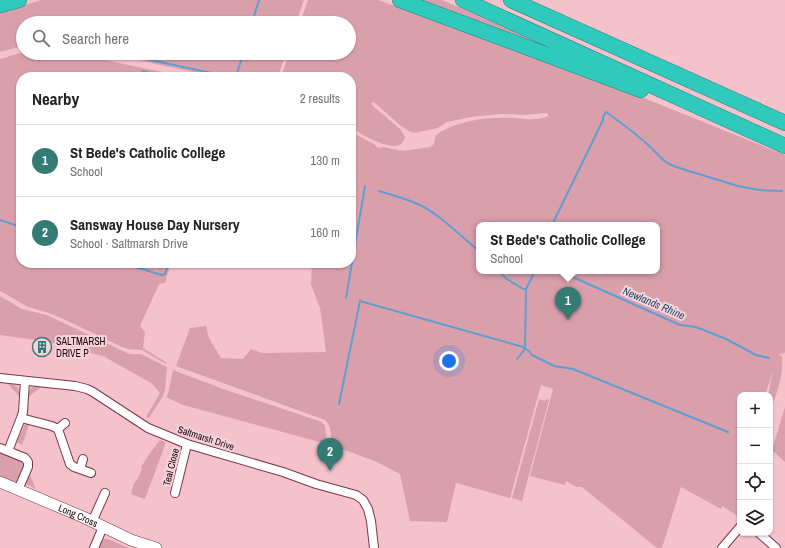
<!DOCTYPE html>
<meta charset="utf-8">
<style>
body{margin:0;font-family:"Archivo Narrow",sans-serif;background:#f6f6f6;color:#222}
.controls{position:absolute;right:12px;bottom:12px;display:grid;overflow:hidden;border-radius:8px;box-shadow:0 1px 3px #0004}
.controls button{width:36px;height:36px;display:grid;place-items:center;padding:0;border:0;border-bottom:1px solid #e0e0e0;background:#fff;color:#222;font:20px sans-serif}
.you{position:absolute;left:449px;top:361px;width:14px;height:14px;margin:-10px;border:3px solid #fff;border-radius:50%;background:#1a73e8;box-shadow:0 0 0 6px #1a73e833}
.badge{display:grid;place-items:center;width:26px;height:26px;border-radius:50%;background:#347b73;color:#fff;font-size:13px;font-weight:700}
.pin{position:absolute;translate:-50% -33px;filter:drop-shadow(0 1px 2px #0008)}
.pin::after{content:'';position:absolute;top:21px;width:14px;height:12px;background:inherit;clip-path:polygon(0 0,100% 0,50% 100%)}
.popup{position:absolute;left:476px;top:222px;width:184px;height:52px;box-sizing:border-box;display:grid;place-content:center;border-radius:8px;background:#fff;filter:drop-shadow(0 1px 3px #0005);font-size:13px;white-space:nowrap;color:#767676}
.popup b{font-size:15px;color:#222}
.popup::after{content:'';position:absolute;left:50%;top:100%;margin-left:-8px;border:8px solid transparent;border-top-color:#fff}
.list{margin:0;padding:0;list-style:none}
h2{display:flex;justify-content:space-between;align-items:center;height:52px;margin:0;padding:0 16px;font-size:17px}
h2 small{font-size:13px;font-weight:400;color:#767676}
.list li{display:grid;grid-template-columns:26px 1fr auto;gap:12px;align-items:center;box-sizing:border-box;height:72px;padding:0 16px;border-top:1px solid #e0e0e0}
.list b{display:block;font-size:15px;white-space:nowrap}
.list p{margin:0;font-size:13px;white-space:nowrap;color:#767676}
.list em{font-size:13px;font-style:normal;color:#767676}
.icon{flex:none;width:22px;height:22px;fill:none;stroke:currentColor;stroke-width:2;stroke-linecap:round;stroke-linejoin:round}
.map{position:relative;flex:none;width:785px;height:548px;overflow:hidden}
.search{position:absolute;background:#fff;box-shadow:0 1px 3px #0004;left:16px;top:16px;width:340px;height:44px;display:flex;align-items:center;gap:10px;box-sizing:border-box;padding:0 14px;border-radius:22px;color:#767676;font-size:15px}
.panel{position:absolute;background:#fff;box-shadow:0 1px 3px #0004;left:16px;top:72px;width:340px;height:196px;border-radius:16px}
.map>svg:first-child{display:block}
.green{fill:#d9a0ac;fill-rule:evenodd}
.lines{fill:none;stroke-linecap:round;stroke-linejoin:round}
.stream{stroke:#609ed1;stroke-width:2}
.street-casing{stroke:#7b3548;stroke-width:10}
.secondary-casing{stroke:#7b3548;stroke-width:12}
.highway-casing{stroke:#29847e;stroke-width:16}
.street{stroke:#fff;stroke-width:8}
.secondary{stroke:#fff;stroke-width:11}
.highway{stroke:#2fcabc;stroke-width:15}
.labels{text-anchor:middle;dominant-baseline:central;stroke-width:4;stroke-linejoin:round;paint-order:stroke}
.poi-label{font-size:10px;fill:#1d030a;stroke:#f7d4db;text-anchor:start}
.street-label{font-size:10px;fill:#1d030a;stroke:#f7d4db}
.water-label{font-size:11px;font-style:italic;fill:#1c496c;stroke:#f7d4db}
</style>
<div class="map">
<svg width="785" height="548" viewBox="0 0 785 548">
<rect width="100%" height="100%" fill="#f5c2cc"/>
<!-- green -->
<path class="green" d="M41,0H304L296,23H23V46L0,52V13Z
M308,0H378L404,9L654,102L785,155V352C784,354 782,354 780,354L779,355L782,356C784,374 777,394 770,410V395H768L773,371L765,395H740V518L727,509L722,506L721,509L681,487L662,548H657L582,487H576L566,481L565,485L530,476L553,389L541,385L510,498L456,483L447,522L410,521L400,474L377,462L331,445C331,436 332,427 325,420L176,366L190,328L206,326L209,338L221,358L243,359L251,349L262,353L326,352L320,308L311,285L312,263H351V132L374,144L378,148L383,147L403,151L430,147L433,145C435,142 434,139 436,136C439,132 443,131 446,129C468,119 490,117 514,118C524,119 538,121 548,116V114L546,113L523,115L501,114L471,117L447,122L438,128L414,133L409,131L401,126L375,103L373,102L371,103L373,106L400,129L405,137C400,159 362,134 351,128V77H281L289,53H349V23H300ZM479,225H657V271H479Z
M418,0H442L560,52Z
M23,52V53H71L186,77H21V263H171L165,283L159,284L140,326L145,332L143,348L167,363L166,364L142,350L128,349L122,347L59,317L46,312L28,307L0,291V59Z
M105,53H286L278,77H217Z
M0,296L22,309L47,315L127,353L131,354H141L167,367L165,390L163,396L149,418L146,417L160,393L151,383L103,356L43,341L0,335Z
M173,370L223,389L322,422L325,426L327,444L183,405L166,397L168,394Z
M7,383C16,384 20,387 20,397Z
M36,386H43L28,397C28,392 30,387 36,386Z
M539,399L545,401L546,399L549,400L522,501L512,498Z
M785,407V462L772,450Z
M26,422H30L22,445L17,442Z
M160,440L165,442V445L145,499L131,494L134,483L137,480L142,469L141,467L150,453Z
M0,451L21,460L24,465L18,481L14,483L0,478Z
M29,473L36,489L26,484V481Z
M105,539H108L129,548H99L102,541Z"/>
<g class="lines">
<!-- stream -->
<path class="stream" d="M252,23L259,0
M118,53L230,77
M142,71L168,77
M236,77L243,53
M379,191C392,195 407,199 420,205C442,216 460,236 479,251
M0,220L21,227
M552,225L603,120V117L606,112C620,122 634,132 647,144C659,154 660,161 676,167L738,186L759,190L782,191
M121,263L162,275L165,274L169,263
M498,271L507,279L523,289H526L534,273C545,271 555,272 566,274L680,325L696,327L726,339L756,355L769,358
M346,298L365,186
M517,359L525,349L526,289
M339,404L360,301L523,347L529,351L532,355L554,366L573,369L728,432"/>
<defs>
<path id="street" d="M0,378L75,386L87,389L93,392L148,428L187,444L283,472L316,484L356,495L363,500L368,509L371,521L374,548
M21,418L52,426L58,429L70,464L74,467L91,473
M58,429L65,423
M0,448L25,458L28,462V467L18,490
M8,451L21,418L23,412L25,381
M80,469L83,459
M175,493L187,444
M92,522L105,493
M759,533L776,548
M94,548L103,527
M722,548L740,527"/>
<g id="secondary">
<path id="s1" d="M0,482L83,517L131,540L156,548"/>
</g>
<path id="highway" d="M400,0L641,90
M463,0L785,146
M511,0L785,123
M0,5L19,0"/>
</defs>
<!-- street casing -->
<use href="#street" class="street-casing"/>
<!-- secondary casing -->
<use href="#secondary" class="secondary-casing"/>
<!-- highway casing -->
<use href="#highway" class="highway-casing"/>
<!-- street -->
<use href="#street" class="street"/>
<!-- secondary -->
<use href="#secondary" class="secondary"/>
<!-- highway -->
<use href="#highway" class="highway"/>
</g>
<!-- icons -->
<defs>
<symbol id="building-ring" viewBox="-11 -11 22 22"><circle r="9.5" fill="#f7d4db" stroke="#347b73" stroke-width="1.5"/><path d="M-4-6H4V6H1V3H-1V6H-4ZM-2.5-4.3h1.7v1.8h-1.7ZM.8-4.3h1.7v1.8H.8ZM-2.5-1h1.7V.8h-1.7ZM.8-1h1.7V.8H.8Z" fill="#347b73"/></symbol>
</defs>
<g fill-rule="evenodd">
<use href="#building-ring" x="31" y="336" width="22" height="22"/>
</g>
<g class="labels">
<!-- poi labels -->
<g class="poi-label">
<text x="56" y="341">SALTMARSH<tspan x="56" dy="12">DRIVE P</tspan></text>
</g>
<!-- street labels -->
<g class="street-label">
<text transform="translate(206 438) rotate(18)">Saltmarsh Drive</text>
<text transform="translate(171 467) rotate(-76)">Teal Close</text>
<text stroke="none"><textPath href="#s1" startOffset="85">Long Cross</textPath></text>
</g>
<!-- water labels -->
<g class="water-label">
<text transform="translate(654 303) rotate(23)">Newlands Rhine</text>
</g>
</g>
</svg>
<div class="controls">
<button>+</button>
<button>−</button>
<button><svg class="icon" aria-label="locate" viewBox="0 0 24 24"><circle cx="12" cy="12" r="6"/><path d="M12 2v4M12 18v4M2 12h4M18 12h4"/></svg></button>
<button><svg class="icon" aria-label="layers" viewBox="0 0 24 24"><path d="M12 4l9 5-9 5-9-5zM3 14l9 5 9-5"/></svg></button>
</div>
<div class="you"></div>
<div class="pin badge" style="left:568px;top:320px">1</div>
<div class="popup"><b>St Bede's Catholic College</b>School</div>
<div class="pin badge" style="left:330px;top:471px">2</div>
<div class="search"><svg class="icon" aria-label="search" viewBox="0 0 24 24"><circle cx="10" cy="10" r="6"/><path d="M15 15l6 6"/></svg>Search here</div>
<section class="panel">
<h2>Nearby<small>2 results</small></h2>
<ul class="list">
<li><span class="badge">1</span><div><b>St Bede's Catholic College</b><p>School</p></div><em>130 m</em></li>
<li><span class="badge">2</span><div><b>Sansway House Day Nursery</b><p>School · Saltmarsh Drive</p></div><em>160 m</em></li>
</ul>
</section>
</div>
